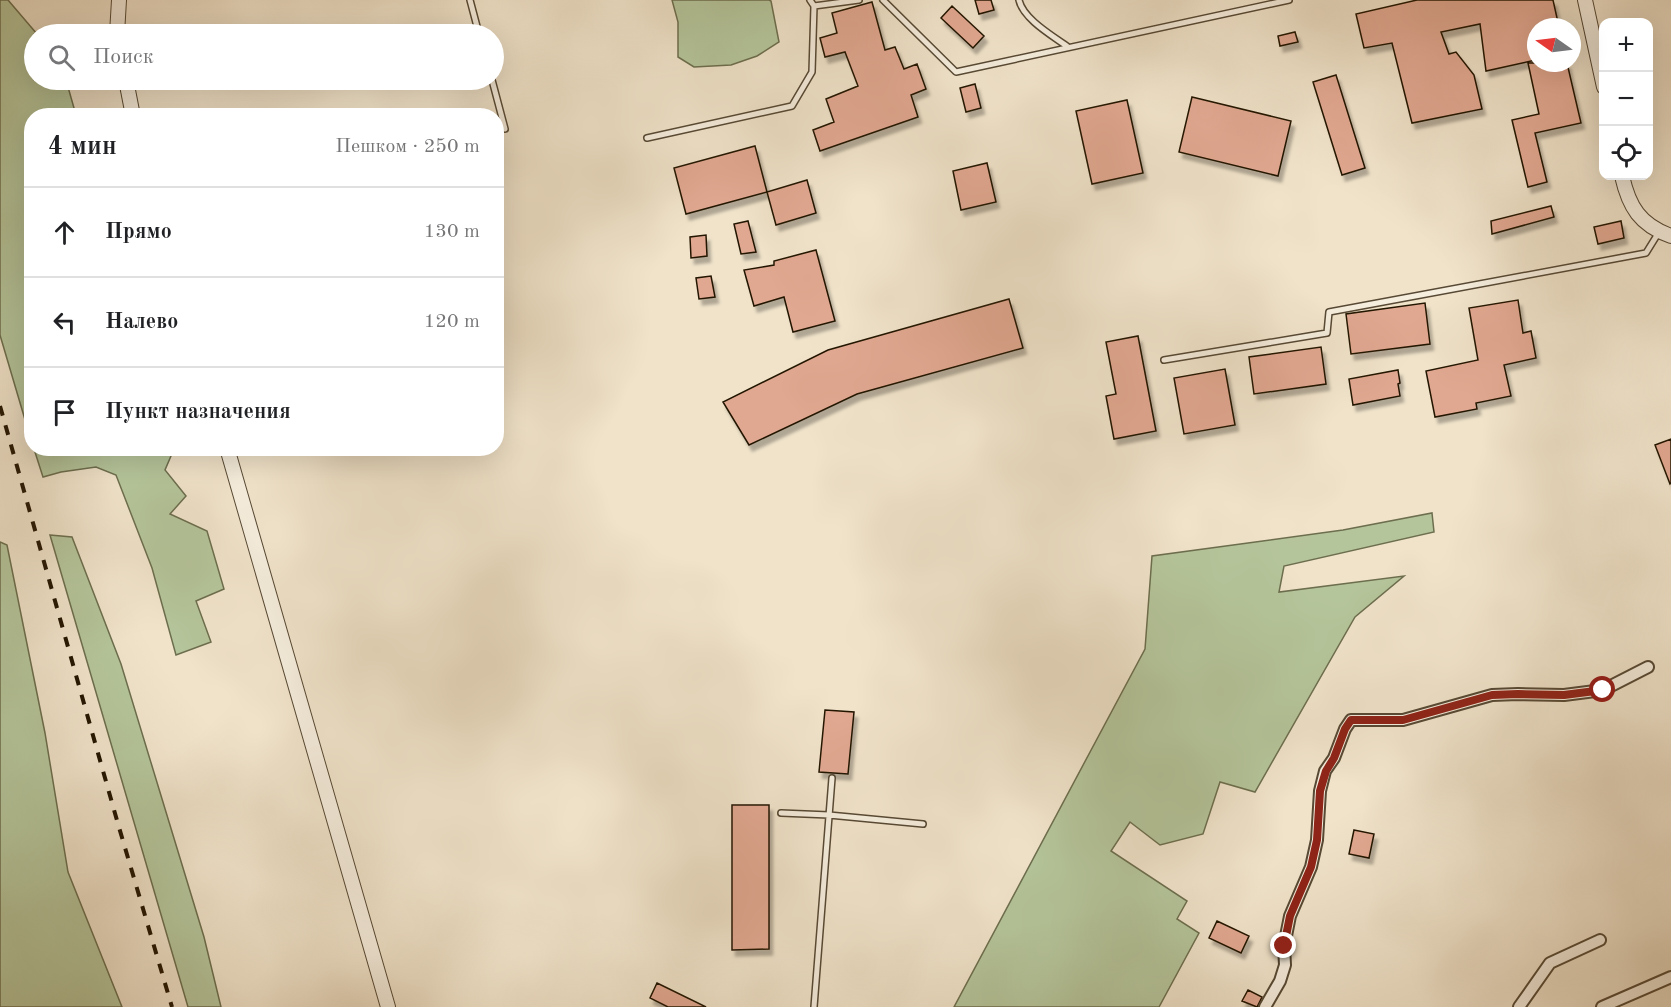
<!DOCTYPE html>
<html lang="ru">
<meta charset="utf-8">
<style>
body{margin:0;font-family:"Old Standard TT",serif;background:#f2f2f2;color:#202124}
.controls{position:absolute;right:18px;top:18px;display:grid;overflow:hidden;border-radius:12px;box-shadow:0 6px 24px #0002}
.controls button{width:54px;height:54px;display:grid;place-items:center;padding:0;border:0;border-bottom:2px solid #e0e0e0;background:#fff;color:#202124;font:30px sans-serif}
.compass{position:absolute;left:1527px;top:18px;width:54px;height:54px;border-radius:50%;background:#fff;box-shadow:0 6px 24px #0002;rotate:284deg}
.stop{position:absolute;width:18px;height:18px;margin:-14px;border:4px solid #8f2418;border-radius:50%;background:#fff}
.stop.end{background:#8f2418;border-color:#fff;box-shadow:0 2px 6px #0008}
.list{margin:0;padding:0;list-style:none}
h2{display:flex;justify-content:space-between;align-items:center;height:78px;margin:0;padding:0 24px;font-size:26px}
h2 small{font-size:20px;font-weight:400;color:#757577}
.list li{display:grid;grid-template-columns:39px 1fr auto;gap:18px;align-items:center;box-sizing:border-box;height:90px;padding:0 24px;border-top:2px solid #e0e0e0}
.list b{display:block;font-size:22px;white-space:nowrap}
.list em{font-size:20px;font-style:normal;color:#757577}
.icon{flex:none;width:33px;height:33px;fill:none;stroke:currentColor;stroke-width:2;stroke-linecap:round;stroke-linejoin:round}
.map{position:relative;flex:none;width:1671px;height:1007px;overflow:hidden}
.search{position:absolute;background:#fff;box-shadow:0 6px 24px #0002;left:24px;top:24px;width:480px;height:66px;display:flex;align-items:center;gap:15px;box-sizing:border-box;padding:0 21px;border-radius:33px;color:#757577;font-size:22px}
.panel{position:absolute;background:#fff;box-shadow:0 6px 24px #0002;left:24px;top:108px;width:480px;height:348px;border-radius:24px}
.map>svg:first-child{display:block}
.green{fill:#b5c59b;stroke:#6c6e4e;stroke-width:1.5}
.building{fill:#e1a891;stroke:#241602;stroke-width:1.5;filter:url(#shadow)}
.lines{fill:none;stroke-linecap:round;stroke-linejoin:round}
.service-casing{stroke:#574934;stroke-width:8}
.minor-casing{stroke:#574934;stroke-width:14}
.tertiary-casing{stroke:#574934;stroke-width:16}
.service{stroke:#f5eddd;stroke-width:5}
.minor{stroke:#f5eddd;stroke-width:10}
.tertiary{stroke:#f5eddd;stroke-width:14}
.rail{stroke:#241602;stroke-width:4;stroke-dasharray:10 10;stroke-linecap:butt}
.route{stroke:#8f2418;stroke-width:8}
</style>
<div class="map">
<svg width="1671" height="1007" viewBox="0 0 1671 1007">
<defs>
<filter id="shadow"><feDropShadow dx="3.5" dy="6" stdDeviation="1.5" flood-color="#0004"/></filter>
</defs>
<rect width="100%" height="100%" fill="#f0e3ca"/>
<filter id="stains"><feTurbulence type="fractalNoise" baseFrequency=".00333" numOctaves="4"/><feColorMatrix values="0 0 0 0 .2 0 0 0 0 .09 0 0 0 0 .02 0 0 0 .5 -.17"/></filter>
<radialGradient id="worn" r=".72"><stop offset=".6" stop-color="#630" stop-opacity="0"/><stop offset="1" stop-color="#630" stop-opacity=".3"/></radialGradient>
<!-- green -->
<path class="green" d="M0,0H8L37,34H34V80H66L76,115L32,116L31,440L0,335Z
M672,0H769L771,1L779,42L757,56L731,65L694,67L678,57V22Z
M34,449H174L165,470L186,496L170,514L207,531L224,589L196,601L211,642L176,655L152,568L116,475L96,467L61,472L43,477Z
M1432,513L1434,532L1284,566L1279,592L1404,576L1355,617L1255,792L1220,782L1203,834L1160,845L1130,822L1111,851L1187,901L1177,919L1199,933L1159,1007H954L1145,649L1152,556L1343,530Z
M50,535L72,537L121,664L204,937L221,1007H188Z
M0,542L7,545L45,733L68,872L122,1007H0Z"/>
<!-- building -->
<path class="building" d="M975,0H991L994,10L979,14Z
M1417,0H1553L1559,27H1536V60L1486,71L1480,24L1441,32L1449,54L1456,52L1474,75L1482,109L1412,123L1392,43L1364,48L1356,14Z
M872,2L885,50L895,47L904,69L917,64L926,89L911,95L918,117L820,151L813,130L834,122L826,99L858,86L845,52L825,57L820,38L837,33L832,13Z
M952,6L984,36L973,48L941,18Z
M1295,32L1298,42L1280,46L1278,36Z
M1528,63H1567L1581,123L1535,133L1547,182L1528,187L1512,120L1539,114Z
M1336,75L1365,168L1342,175L1313,82Z
M975,84L981,108L966,112L960,88Z
M1192,97L1291,121L1278,176L1179,152Z
M1127,100L1143,173L1092,184L1076,111Z
M755,146L767,192L686,214L674,168Z
M987,163L996,202L961,210L953,171Z
M807,180L816,213L776,225L767,192Z
M1551,206L1554,217L1492,234L1491,221Z
M748,221L756,252L741,254L734,224Z
M1621,221L1624,238L1598,244L1594,227Z
M706,235L707,256L691,258L690,237Z
M816,250L835,321L793,332L784,297L754,306L744,270L774,265V261Z
M711,276L715,297L699,299L696,278Z
M1009,299L1023,348L857,394L749,445L723,402L828,350Z
M1518,300L1523,333L1531,331L1536,358L1504,365L1511,396L1476,403L1477,409L1435,417L1426,371L1478,360L1469,308Z
M1425,303L1430,344L1351,354L1346,314Z
M1138,336L1156,431L1114,439L1106,396L1116,394L1106,342Z
M1321,347L1326,384L1254,394L1249,357Z
M1225,369L1235,425L1184,434L1174,378Z
M1398,370L1400,383L1398,384L1400,396L1353,405L1349,379Z
M1671,439V483L1670,484L1655,445Z
M825,710L854,712L848,774L819,772Z
M732,805H769V949L732,950Z
M1354,830L1374,834L1369,858L1349,854Z
M1217,921L1249,936L1241,953L1209,938Z
M657,983L706,1007H668L650,998Z
M1248,990L1262,997L1257,1007L1242,1001Z"/>
<g class="lines">
<defs>
<path id="service" d="M470,0L479,34
M810,0L814,6L859,0
M883,0L956,72L1289,0
M1019,0C1023,19 1053,36 1068,47
M492,80L505,129
M647,138L792,106L812,72L814,6
M1164,360L1327,333L1329,312L1646,253L1659,232
M781,813L829,815L923,824
M814,1007L832,778"/>
<path id="minor" d="M1265,1007L1280,981L1285,965L1284,946L1290,916L1311,867L1317,840L1320,791L1325,771L1334,758L1345,729L1351,720H1403L1492,695L1518,694L1564,695L1603,690L1648,667
M1519,1007L1550,963L1600,940
M1602,1007L1671,977"/>
<path id="tertiary" d="M1585,0L1604,87
M117,34L119,0
M126,80L133,116
M1622,176C1629,207 1640,225 1671,236
M227,448L388,1007"/>
</defs>
<!-- service casing -->
<use href="#service" class="service-casing"/>
<!-- minor casing -->
<use href="#minor" class="minor-casing"/>
<!-- tertiary casing -->
<use href="#tertiary" class="tertiary-casing"/>
<!-- service -->
<use href="#service" class="service"/>
<!-- minor -->
<use href="#minor" class="minor"/>
<!-- tertiary -->
<use href="#tertiary" class="tertiary"/>
<!-- rail -->
<path class="rail" d="M0,406L118,824L172,1007"/>
</g>
<g class="lines">
<!-- route -->
<path class="route" d="M1284,946L1290,916L1311,867L1317,840L1320,791L1326,771L1334,758L1345,729L1351,720H1403L1492,695L1518,694L1564,695L1603,690"/>
</g>
<rect width="100%" height="100%" filter="url(#stains)"/>
<rect width="100%" height="100%" fill="url(#worn)"/>
</svg>
<div class="controls">
<button>+</button>
<button>−</button>
<button><svg class="icon" aria-label="locate" viewBox="0 0 24 24"><circle cx="12" cy="12" r="6"/><path d="M12 2v4M12 18v4M2 12h4M18 12h4"/></svg></button>
</div>
<svg class="compass" viewBox="-18 -18 36 36"><path d="M0-13l5 13h-10z" fill="#e53935"/><path d="M0 13l5-13h-10z" fill="#757577"/></svg>
<div class="stop" style="left:1603px;top:690px"></div>
<div class="stop end" style="left:1284px;top:946px"></div>
<div class="search"><svg class="icon" aria-label="search" viewBox="0 0 24 24"><circle cx="10" cy="10" r="6"/><path d="M15 15l6 6"/></svg>Поиск</div>
<section class="panel">
<h2>4 мин<small>Пешком · 250 m</small></h2>
<ul class="list">
<li><svg class="icon" aria-label="ahead" viewBox="0 0 24 24"><path d="M12 20V5M6 11l6-6 6 6"/></svg><div><b>Прямо</b></div><em>130 m</em></li>
<li><svg class="icon" aria-label="left" viewBox="0 0 24 24"><path d="M17 20v-9H6M10 6l-5 5 5 5"/></svg><div><b>Налево</b></div><em>120 m</em></li>
<li><svg class="icon" aria-label="arrive" viewBox="0 0 24 24"><path d="M6 21V4h12l-3 4 3 4H6"/></svg><div><b>Пункт назначения</b></div></li>
</ul>
</section>
</div>
